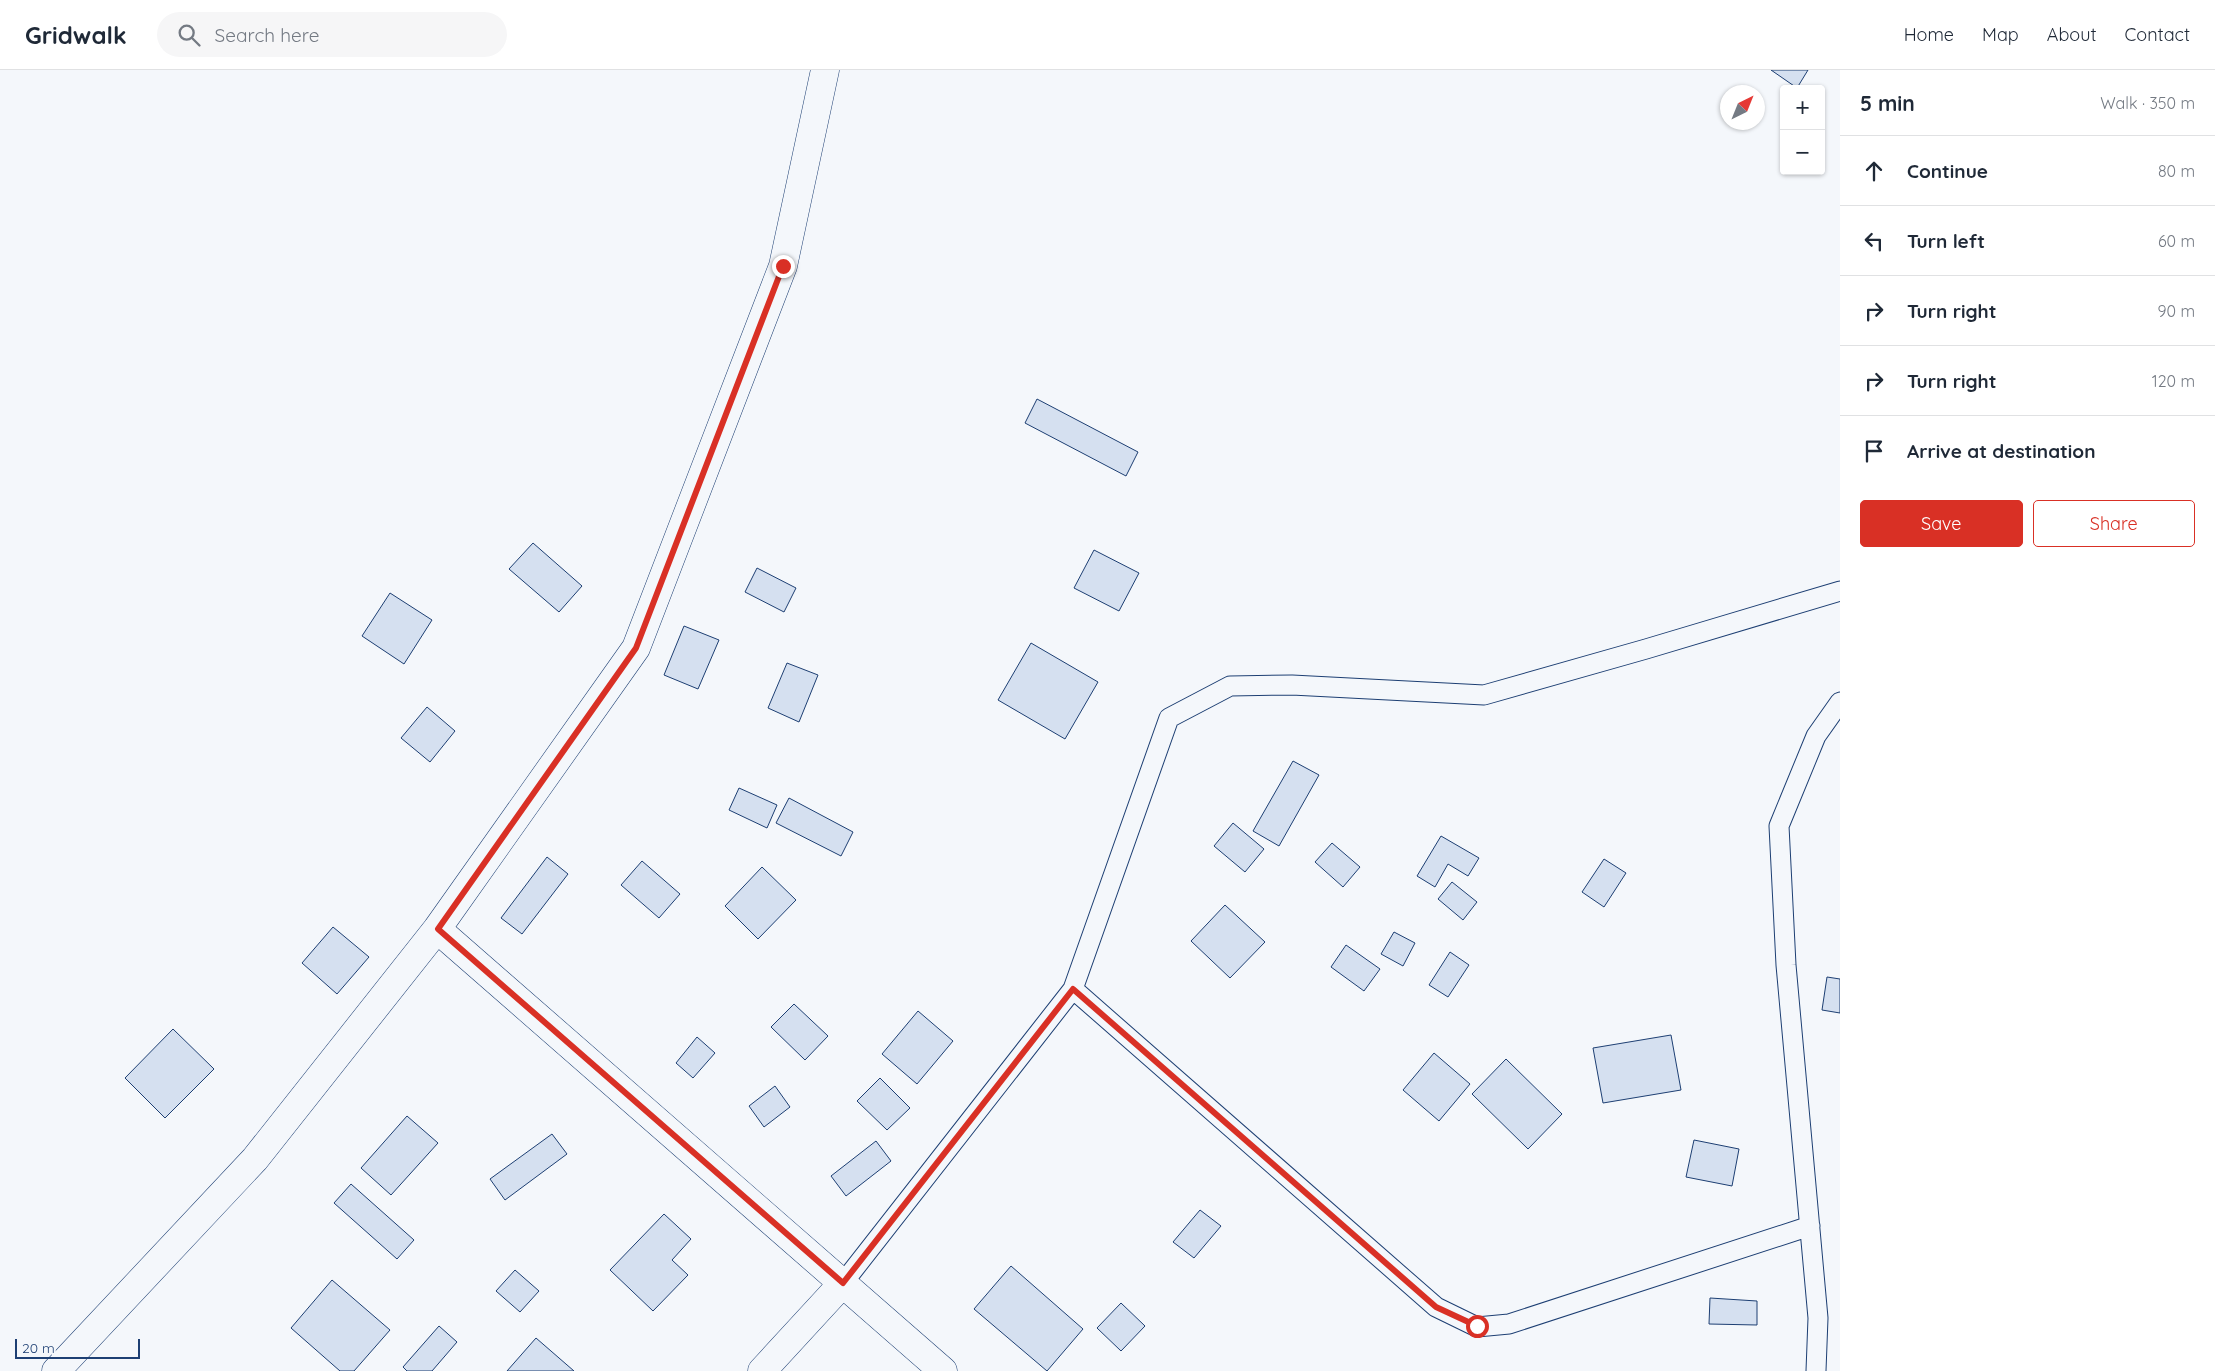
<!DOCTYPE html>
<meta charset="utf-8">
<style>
body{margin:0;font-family:Quicksand,sans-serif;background:#f6f6f7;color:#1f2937}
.controls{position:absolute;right:15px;top:15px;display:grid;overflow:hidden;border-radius:5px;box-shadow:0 1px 4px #0004}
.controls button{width:45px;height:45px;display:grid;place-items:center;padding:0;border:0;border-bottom:1px solid #e0e1e3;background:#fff;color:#1f2937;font:25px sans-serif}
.compass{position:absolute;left:1720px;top:15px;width:45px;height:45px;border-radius:50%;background:#fff;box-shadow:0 1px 4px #0004;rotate:43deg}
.scale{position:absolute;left:15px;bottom:12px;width:125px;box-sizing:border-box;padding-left:5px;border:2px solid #1d3f73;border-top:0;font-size:14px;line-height:18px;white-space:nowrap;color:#1d3f73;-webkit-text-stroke:4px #f4f7fb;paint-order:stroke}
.stop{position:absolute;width:15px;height:15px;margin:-11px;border:4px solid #d93025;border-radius:50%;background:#fff}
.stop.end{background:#d93025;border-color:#fff;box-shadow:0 1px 5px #0008}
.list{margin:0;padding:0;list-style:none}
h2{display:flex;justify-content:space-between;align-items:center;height:65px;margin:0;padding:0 20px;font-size:21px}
h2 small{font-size:16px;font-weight:400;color:#747a83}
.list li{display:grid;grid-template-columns:32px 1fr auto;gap:15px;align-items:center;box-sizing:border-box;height:70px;padding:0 20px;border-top:1px solid #e0e1e3}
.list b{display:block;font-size:19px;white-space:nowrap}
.list em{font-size:16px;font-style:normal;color:#747a83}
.actions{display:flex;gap:10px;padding:15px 20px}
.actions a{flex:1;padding:11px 0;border:1px solid #d93025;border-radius:5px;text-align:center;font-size:18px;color:#d93025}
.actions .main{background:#d93025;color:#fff}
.icon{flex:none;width:28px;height:28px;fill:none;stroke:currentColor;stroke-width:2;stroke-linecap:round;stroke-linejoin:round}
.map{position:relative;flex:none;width:1840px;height:1301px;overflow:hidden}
header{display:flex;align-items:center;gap:30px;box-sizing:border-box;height:70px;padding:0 25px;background:#fff;border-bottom:1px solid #e0e1e3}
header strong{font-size:24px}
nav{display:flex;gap:28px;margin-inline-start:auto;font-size:18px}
.search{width:350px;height:45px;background:#f6f6f7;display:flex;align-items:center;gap:12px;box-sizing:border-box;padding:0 18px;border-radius:28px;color:#747a83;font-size:19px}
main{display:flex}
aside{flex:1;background:#fff}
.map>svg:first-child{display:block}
.building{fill:#d5e0f0;stroke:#1d3f73}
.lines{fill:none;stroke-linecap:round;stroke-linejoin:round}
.service-casing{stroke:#1d3f73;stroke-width:21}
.minor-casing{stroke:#1d3f73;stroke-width:29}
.service{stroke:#f4f7fb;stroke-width:19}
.minor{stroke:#f4f7fb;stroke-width:28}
.route{stroke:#d93025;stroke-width:6}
</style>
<header>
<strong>Gridwalk</strong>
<div class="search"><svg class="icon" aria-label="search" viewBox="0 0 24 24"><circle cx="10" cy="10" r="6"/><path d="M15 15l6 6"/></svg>Search here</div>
<nav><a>Home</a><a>Map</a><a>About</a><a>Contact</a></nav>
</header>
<main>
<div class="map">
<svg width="1840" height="1301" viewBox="0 0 1840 1301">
<rect width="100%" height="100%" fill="#f4f7fb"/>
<!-- building -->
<path class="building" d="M1771,0H1808L1797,18Z
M1037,329L1138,382L1126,406L1025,353Z
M533,473L582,516L559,542L509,499Z
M1094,480L1139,503L1119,541L1074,518Z
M757,498L796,518L784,542L745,522Z
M390,523L432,550L404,594L362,566Z
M684,556L719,570L698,619L664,605Z
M1031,573L1098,612L1065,669L998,630Z
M787,593L818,605L799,652L768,638Z
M427,637L455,661L430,692L401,668Z
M1293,691L1319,705L1279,776L1253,761Z
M739,718L777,735L767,758L729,740Z
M789,728L853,762L841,786L776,753Z
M1233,753L1264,779L1245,802L1214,776Z
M1441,766L1479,788L1468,806L1448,794L1435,817L1417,806Z
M1332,773L1360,797L1343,817L1315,792Z
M547,787L568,804L522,864L501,848Z
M1604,789L1626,803L1604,837L1582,822Z
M642,791L680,824L659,848L621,815Z
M762,797L796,830L758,869L725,836Z
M1452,812L1477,832L1463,850L1438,829Z
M1225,835L1265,872L1230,908L1191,871Z
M333,857L369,887L337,924L302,893Z
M1394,862L1415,873L1403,896L1381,884Z
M1346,875L1380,899L1364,921L1331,897Z
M1450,882L1469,895L1448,927L1429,915Z
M1827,907L1840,909V943L1822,940Z
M794,934L828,966L805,990L771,957Z
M918,941L953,971L917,1014L882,984Z
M173,959L214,999L165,1048L125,1008Z
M1671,965L1681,1020L1603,1033L1593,978Z
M697,967L715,983L693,1008L676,993Z
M1434,983L1470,1014L1439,1051L1403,1020Z
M1506,989L1562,1044L1528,1079L1472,1024Z
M880,1008L910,1038L887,1060L857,1031Z
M775,1016L790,1037L764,1057L749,1036Z
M407,1046L438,1073L391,1125L361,1098Z
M552,1064L567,1084L505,1130L490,1109Z
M1694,1070L1739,1079L1732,1116L1686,1107Z
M876,1071L891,1091L846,1126L831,1106Z
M351,1114L414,1170L397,1189L334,1133Z
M1200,1140L1221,1156L1194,1188L1173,1172Z
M664,1144L691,1169L672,1190L688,1205L653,1241L610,1200Z
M1011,1196L1083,1259L1047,1301L974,1239Z
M515,1200L539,1221L520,1242L496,1221Z
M332,1210L390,1260L354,1301H340L291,1258Z
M1710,1228L1757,1231V1255L1709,1254Z
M1121,1233L1145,1256L1121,1281L1097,1258Z
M439,1256L457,1272L432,1301H407L403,1297Z
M536,1268L574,1301H507Z"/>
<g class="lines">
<defs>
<path id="service" d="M1073,919L1436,1237L1477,1257L1509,1254L1810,1156
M843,1213L1073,919L1169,648L1230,616L1292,615L1484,625L1646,579L1840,521
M1816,1301L1818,1248L1786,895L1779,756L1816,666L1840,632"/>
<path id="minor" d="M437,859L943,1301
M56,1301L255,1089L437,859L636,578L783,196L825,0
M762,1301L843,1213"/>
</defs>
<!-- service casing -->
<use href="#service" class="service-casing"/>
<!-- minor casing -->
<use href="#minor" class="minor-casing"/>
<!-- service -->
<use href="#service" class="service"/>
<!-- minor -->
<use href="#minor" class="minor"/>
</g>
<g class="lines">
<!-- route -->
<path class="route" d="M783,196L636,578L438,859L843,1213L1073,919L1436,1237L1477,1256"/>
</g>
</svg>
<div class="controls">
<button>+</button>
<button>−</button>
</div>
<svg class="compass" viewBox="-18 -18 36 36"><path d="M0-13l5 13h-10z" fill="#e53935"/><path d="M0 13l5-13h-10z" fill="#747a83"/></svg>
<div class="scale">20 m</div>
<div class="stop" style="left:1477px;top:1256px"></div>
<div class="stop end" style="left:783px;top:196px"></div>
</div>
<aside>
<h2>5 min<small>Walk · 350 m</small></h2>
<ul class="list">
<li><svg class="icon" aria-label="ahead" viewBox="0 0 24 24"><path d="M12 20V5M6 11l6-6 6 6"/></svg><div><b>Continue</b></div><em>80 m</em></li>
<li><svg class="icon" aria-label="left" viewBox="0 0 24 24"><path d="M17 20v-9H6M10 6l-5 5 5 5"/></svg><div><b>Turn left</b></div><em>60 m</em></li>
<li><svg class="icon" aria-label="right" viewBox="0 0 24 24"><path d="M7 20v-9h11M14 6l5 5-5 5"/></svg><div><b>Turn right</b></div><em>90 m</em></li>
<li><svg class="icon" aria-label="right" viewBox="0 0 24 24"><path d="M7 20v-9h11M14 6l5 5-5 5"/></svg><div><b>Turn right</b></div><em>120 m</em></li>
<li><svg class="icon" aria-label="arrive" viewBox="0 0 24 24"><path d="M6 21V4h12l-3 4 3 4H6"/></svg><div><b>Arrive at destination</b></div></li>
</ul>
<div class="actions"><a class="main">Save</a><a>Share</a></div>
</aside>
</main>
